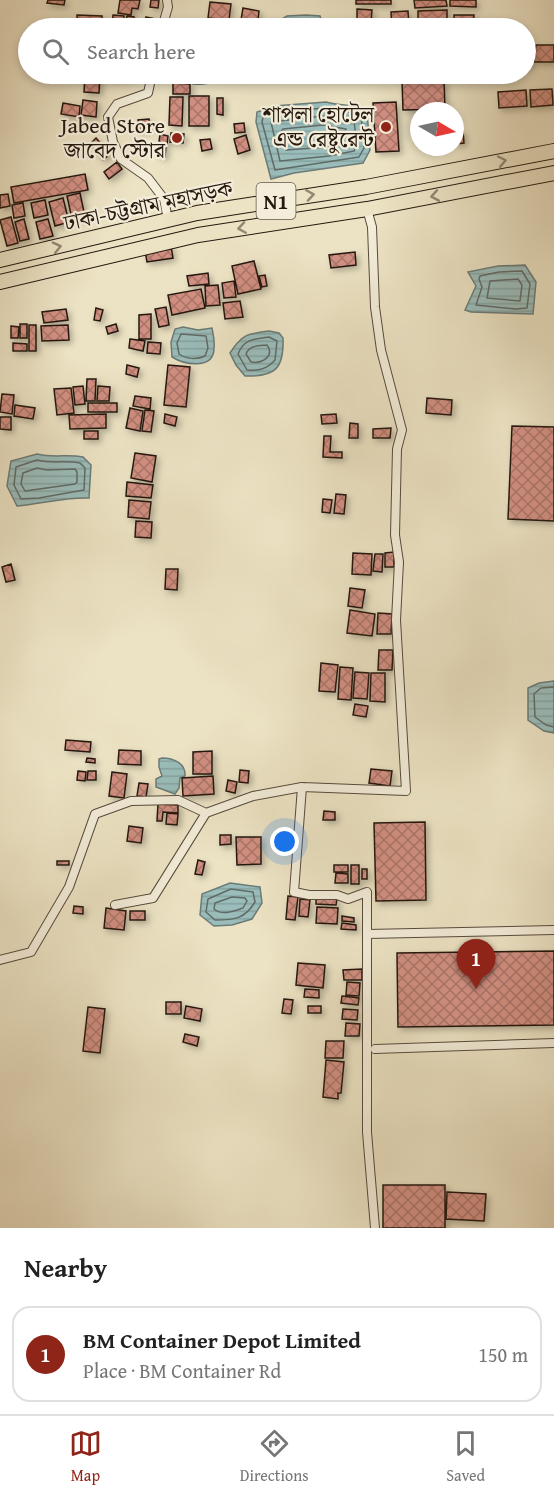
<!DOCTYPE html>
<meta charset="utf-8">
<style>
body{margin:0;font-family:"Gentium Book Plus","Noto Serif Bengali",serif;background:#f2f2f2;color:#222}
.compass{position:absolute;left:410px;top:102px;width:54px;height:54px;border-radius:50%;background:#fff;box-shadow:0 3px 9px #0003;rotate:99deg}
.you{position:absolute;left:285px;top:842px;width:21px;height:21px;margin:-15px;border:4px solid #fff;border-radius:50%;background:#1a73e8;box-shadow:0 0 0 9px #1a73e833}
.badge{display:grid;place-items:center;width:39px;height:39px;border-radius:50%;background:#8f2418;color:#fff;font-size:20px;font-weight:700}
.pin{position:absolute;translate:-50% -50px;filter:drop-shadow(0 2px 3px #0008)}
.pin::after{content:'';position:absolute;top:32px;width:21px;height:18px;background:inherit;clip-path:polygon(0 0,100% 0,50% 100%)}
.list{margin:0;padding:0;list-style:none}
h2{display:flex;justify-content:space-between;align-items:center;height:78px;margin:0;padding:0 24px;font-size:26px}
h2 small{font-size:20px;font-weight:400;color:#767676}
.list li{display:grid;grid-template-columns:39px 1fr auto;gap:18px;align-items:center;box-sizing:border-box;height:96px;margin:0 12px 12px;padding:0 12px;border:2px solid #e0e0e0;border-radius:18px}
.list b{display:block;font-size:22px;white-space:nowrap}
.list p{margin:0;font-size:20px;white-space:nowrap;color:#767676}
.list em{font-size:20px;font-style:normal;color:#767676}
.icon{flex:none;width:33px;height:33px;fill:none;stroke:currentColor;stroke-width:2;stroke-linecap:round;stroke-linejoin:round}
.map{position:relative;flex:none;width:554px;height:1228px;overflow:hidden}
.search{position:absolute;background:#fff;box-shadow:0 3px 9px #0003;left:18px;right:18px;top:18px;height:66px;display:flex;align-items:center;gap:15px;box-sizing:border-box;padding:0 21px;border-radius:33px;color:#767676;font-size:22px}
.sheet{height:186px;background:#fff}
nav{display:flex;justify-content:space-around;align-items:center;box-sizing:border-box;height:84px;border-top:2px solid #e0e0e0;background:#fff;font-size:16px;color:#767676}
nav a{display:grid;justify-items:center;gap:3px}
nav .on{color:#8f2418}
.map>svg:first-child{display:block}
.water{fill:url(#water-rules);stroke:#6b7b77;stroke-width:1.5}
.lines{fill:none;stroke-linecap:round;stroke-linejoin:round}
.shore{stroke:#606a66;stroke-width:1.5}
.building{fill:url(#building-cross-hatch);stroke:#251810;stroke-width:1.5;filter:url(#shadow)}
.minor-casing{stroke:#574b3d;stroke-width:10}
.trunk-casing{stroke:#251810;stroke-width:16}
.minor{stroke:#f3edd9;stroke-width:8}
.trunk{stroke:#ece3c4;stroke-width:14}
.oneway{stroke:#928873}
.poi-dot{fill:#8f2418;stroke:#f3edd9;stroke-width:2}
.labels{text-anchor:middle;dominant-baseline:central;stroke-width:4.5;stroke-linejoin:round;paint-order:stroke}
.shield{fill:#f3edd9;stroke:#63584c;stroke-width:1.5}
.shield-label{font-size:21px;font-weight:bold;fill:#251810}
.poi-label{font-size:22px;fill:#251810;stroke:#f3edd9;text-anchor:end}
.street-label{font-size:22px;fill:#251810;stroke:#f3edd9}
</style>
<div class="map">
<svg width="554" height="1228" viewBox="0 0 554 1228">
<defs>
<pattern id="water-rules" width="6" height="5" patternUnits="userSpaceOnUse" patternTransform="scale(1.5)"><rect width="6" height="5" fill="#9abdbb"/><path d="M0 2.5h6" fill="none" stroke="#85a2a0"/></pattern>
<pattern id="building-cross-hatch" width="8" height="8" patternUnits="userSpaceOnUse" patternTransform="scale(1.5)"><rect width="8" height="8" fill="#d18f81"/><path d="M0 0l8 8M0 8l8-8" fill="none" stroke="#a97468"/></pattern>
<filter id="shadow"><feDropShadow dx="3" dy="3" stdDeviation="3" flood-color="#0004"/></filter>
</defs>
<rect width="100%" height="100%" fill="#ece3c4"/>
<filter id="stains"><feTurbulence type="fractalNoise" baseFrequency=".00333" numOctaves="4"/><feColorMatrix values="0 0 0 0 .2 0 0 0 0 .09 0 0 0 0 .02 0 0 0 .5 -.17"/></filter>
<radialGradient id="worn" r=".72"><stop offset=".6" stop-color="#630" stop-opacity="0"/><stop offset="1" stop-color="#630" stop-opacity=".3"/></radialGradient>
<!-- water -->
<path class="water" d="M306,15L320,16L324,28H267L287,16Z
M162,74H218V77C210,84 204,85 193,84V76L185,75V81L163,82Z
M326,102C340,106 354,104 367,111L370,150L363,163L294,173L271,179L256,122L257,112L274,106Z
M525,265L536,282L533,314L471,312L465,310L476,286L468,272L498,266Z
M183,327L198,330L212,328C213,334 215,341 214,348C214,370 185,365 172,357L171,342L175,329Z
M269,331L279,333L283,338C284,368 276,377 245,376L236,365L230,353C242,334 247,334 269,331Z
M37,454C52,458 68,454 83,457L91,465L89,498C64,497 41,504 17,506L7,486L11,461Z
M554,681V733L544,731L528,720V688L539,683Z
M162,758C173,758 186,763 185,776L180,778L179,788L175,794L156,787V779L162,776L159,767V759Z
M230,883L260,887L262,903L252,919L232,925L214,926L200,915L202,894Z"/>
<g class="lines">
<!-- shore -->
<path class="shore" d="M325,108C336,111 351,110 361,115L364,148L359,157L275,170L262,122L263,117L275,112Z
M324,116L354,121L357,146L354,151L329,156L280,161L271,122Z
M323,125L346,129L347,142L328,147L286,150L281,132L283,129Z
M522,271L530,284L527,308L516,309L476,305L482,287L479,279L480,276L499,272Z
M518,279L522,285L520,301L487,298L490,281Z
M181,334L206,336L208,348L205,356C197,360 186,359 179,354L177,343Z
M269,337L277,341L275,360C267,369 259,371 247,370L238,354C244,339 254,339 269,337Z
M267,345C275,356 262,364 251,362L246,354C250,345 258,346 267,345Z
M37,460C52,464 66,460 80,463L85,468L84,490L39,498L21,499L14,485L16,467Z
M37,468L47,470L75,469L77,472V482L75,484L25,491L21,484L23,473Z
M554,687L541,688L534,694L535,717L546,725L554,727
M231,889L253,892L255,902C245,919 234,920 215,920L206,912L208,899Z
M232,897L245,898L247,901L243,908C234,911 222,916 214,909L215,903Z"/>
</g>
<!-- building -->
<path class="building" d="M48,0H65L64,5L47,3Z
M120,0H140L138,9L132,8L131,15L118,13Z
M151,0H159L158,8L150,7Z
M356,0H391V4H356Z
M414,0H446L447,6L415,8Z
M450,0H476V7L450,6Z
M210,2L231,4L229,20L208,18Z
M243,8L259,11L257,28L240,26Z
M357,9L372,10L371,22L357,21Z
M447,10V22H418V11Z
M408,11L409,28H392L391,12Z
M77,15L102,16V25L77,24Z
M113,15L124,16L123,28H112Z
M454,15H474L473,25L454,24Z
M127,16L134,17L133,28H125Z
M146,17L156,19L155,28H144Z
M136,21L143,22V28H135Z
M75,24L85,26V28H74Z
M536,45H554V62H534Z
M526,46H531L530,65H526Z
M85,74H100L99,93L84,92Z
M106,74H133V77L107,78Z
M444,80L445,109L403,110L402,81Z
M173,83L190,84V94H173Z
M552,89L553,105L531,107L530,90Z
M526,90L527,106L499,108L498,92Z
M189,96H209V126H189Z
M170,97H183L182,126L169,125Z
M217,98H223V115L217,114Z
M83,100L97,102L96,117L81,115Z
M396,102L399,151L376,152L373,103Z
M63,103L80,106L79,117L61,114Z
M149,119L151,129L140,131L138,120Z
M244,123L245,132L235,133L234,124Z
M455,131H463L464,143L455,144Z
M171,133L184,134L183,143L170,142Z
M160,134L168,136L167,144L159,142Z
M246,135L250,150L238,154L234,139Z
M96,138L110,154L103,160L90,144Z
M210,139L212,149L202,151L200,140Z
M159,145L166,146L165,157L158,156Z
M117,162L122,169L109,179L104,172Z
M85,174L88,190L14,203L11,187Z
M80,193L85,217L72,219L67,196Z
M8,194L10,206L0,208V195Z
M63,198L69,222L55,226L49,202Z
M45,200L48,215L34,218L31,203Z
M23,203L25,216L14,218L12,205Z
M11,217L18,243L7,246L0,220Z
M24,219L29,239L20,241L15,222Z
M48,219L53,236L40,239L36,222Z
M171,246L173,258L147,262L145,251Z
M355,252L356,265L331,268L329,255Z
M254,261L261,289L238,294L232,266Z
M208,273L209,284L189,286L187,276Z
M265,275L267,286L262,287L259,276Z
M234,281L236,297L224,298L222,283Z
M218,285L220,305L206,306L205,286Z
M201,289L205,308L172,315L168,295Z
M240,301L243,317L225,319L223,303Z
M166,307L169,325L159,327L155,309Z
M96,308L103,310L100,321L94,320Z
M66,309L68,320L44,323L42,312Z
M151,314V339H139V315Z
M20,324H27V338H20Z
M116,324L118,331L108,334L106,327Z
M29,325H36V351H29Z
M68,325L69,340L42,341L41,326Z
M11,326L19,327L18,338H11Z
M130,339L145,341L143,351L129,348Z
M148,342L161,343L160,354L147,353Z
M13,343L27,344V351H13Z
M127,365L139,368L137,377L126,374Z
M168,365L190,367L186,407L164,405Z
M87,379H96L95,401H86Z
M83,386L85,404L75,405L73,387Z
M98,386L110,387L109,401H97Z
M71,388L74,413L57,415L54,389Z
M2,394L14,395L12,414L0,412Z
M135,396L151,398L150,409L133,406Z
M427,398L452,400L451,415L426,413Z
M88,403H117V412H88Z
M15,405L35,408L33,419L14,416Z
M130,408L143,411L140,431L126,428Z
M145,410L154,411L151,432L142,431Z
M106,414V428L70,429L69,415Z
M165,414L177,417L175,426L164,423Z
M336,414L337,423L322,424L321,415Z
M0,417H11V430L0,429Z
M350,423L358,424V438H349Z
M512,426L554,427V521L508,519Z
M391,428L390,438H373V429Z
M84,431H98V439H84Z
M324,436H331L330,452H342V458L323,457Z
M135,453L156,456L152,482L131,478Z
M127,482L153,485L151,498L126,496Z
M336,494L346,495L344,514L334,513Z
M323,499L332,500L330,513L322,512Z
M129,500L151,502L149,519L128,517Z
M136,521L152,522L151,538L135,537Z
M394,552V567H385V553Z
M353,553L372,554L371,575L352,574Z
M375,554H383L382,572L373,571Z
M11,564L15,580L6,582L2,567Z
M166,569H178L177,590L165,589Z
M350,588L365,590L362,608L348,606Z
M350,610L375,614L372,636L347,633Z
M378,613L392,614L391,634H377Z
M379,650H393L392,670H378Z
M321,663L338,665L335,692L319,691Z
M340,667L353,668L351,700L338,699Z
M355,672L369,673L367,699L353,698Z
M371,673H385V702L370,701Z
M355,704L368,706L366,717L353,715Z
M66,740L91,742L90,752L65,750Z
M119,750L141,751V765L118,764Z
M212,751V774H193V752Z
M87,758L95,759V763L86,762Z
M371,769L392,771L390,786L369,783Z
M240,770L249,771L248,783L239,782Z
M78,771L86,772L85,781L77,780Z
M88,771H96V780H87Z
M112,772L127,774L124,798L109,796Z
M213,776L214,794L183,796L182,778Z
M228,780L237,782L235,793L226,791Z
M139,783L148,784L146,797L137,796Z
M158,804L178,805V813L163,812L162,821H157Z
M324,811L335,812V820H323Z
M167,813L178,814L177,825L166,824Z
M425,822L426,900L376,901L374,823Z
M129,826L143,828L141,843L127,841Z
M220,835H231V844L220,845Z
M236,837H261V864L237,865Z
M283,842L290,843L289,850L282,849Z
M198,860L205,862L202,875L195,874Z
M57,861H69V865H57Z
M334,865H348V872H334Z
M351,865H359V884H351Z
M362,869H367V879H362Z
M336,873L348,874V883H335Z
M288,896L298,897L295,920L286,919Z
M316,898L337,899L336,905L316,904Z
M300,899L310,900L308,917L299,916Z
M74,906L83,907V914L73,913Z
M317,907L338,908L337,924L316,923Z
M106,908L126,911L124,930L104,928Z
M130,911H145V920H130Z
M342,916L354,918V922L342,921Z
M342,923L356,925V930L341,929Z
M554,951V1025L398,1027L397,953Z
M298,963L325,965L323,988L296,985Z
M362,969V980H344L343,970Z
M347,982L360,983L359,996L346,995Z
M305,989L319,990V998L304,997Z
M342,996L359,998L358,1005L341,1003Z
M284,999L293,1000L291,1014L282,1013Z
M166,1002H181V1014H166Z
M186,1006L202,1009L200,1021L184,1018Z
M308,1006H321V1013H308Z
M88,1007L105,1009L100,1053L83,1051Z
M343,1009L358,1010L357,1020L342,1019Z
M346,1023L360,1024L359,1036H345Z
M185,1034L199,1037L197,1046L183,1042Z
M326,1041H344L343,1058H325Z
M326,1060L344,1062L341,1093H338V1099L323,1097Z
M383,1185H445V1228H383Z
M447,1192L486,1194L484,1221L446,1219Z"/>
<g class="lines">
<defs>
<path id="minor" d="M162,28L168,7L167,0
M152,74L148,93L117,104L108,117L113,142L121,159L148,178L164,199L168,220
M367,209L372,227L375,307L381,350L402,430L397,449L395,535L399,562L396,620L406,791L302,787L294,892L309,895H337L348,899L367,892V1132L375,1228
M206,813L253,796L302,787
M367,934L554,930
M0,960L31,952L69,887L95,814L131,801L178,800L206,813L153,898L115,905
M375,1049L554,1043"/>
<path id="trunk" d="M0,260L197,213L366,187L554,151
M0,282L198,235L367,209L554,173"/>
</defs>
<!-- minor casing -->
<use href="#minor" class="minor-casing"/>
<!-- trunk casing -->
<use href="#trunk" class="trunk-casing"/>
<!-- minor -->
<use href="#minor" class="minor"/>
<!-- trunk -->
<use href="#trunk" class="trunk"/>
</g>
<!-- one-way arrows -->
<defs><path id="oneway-chevron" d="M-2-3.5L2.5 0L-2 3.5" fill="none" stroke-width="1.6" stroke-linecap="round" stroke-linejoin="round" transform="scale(1.5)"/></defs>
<g class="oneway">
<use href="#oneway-chevron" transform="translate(502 161) rotate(-12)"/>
<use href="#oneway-chevron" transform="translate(310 195) rotate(-9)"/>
<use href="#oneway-chevron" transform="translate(435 196) rotate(170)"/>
<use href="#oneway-chevron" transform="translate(242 228) rotate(171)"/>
<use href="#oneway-chevron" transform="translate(57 247) rotate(-13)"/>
</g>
<!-- markers -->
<g class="poi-dot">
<circle cx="386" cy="127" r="6"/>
<circle cx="177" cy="138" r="6"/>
</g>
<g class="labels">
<!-- shield labels -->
<rect class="shield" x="256.5" y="183" width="39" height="36" rx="4.5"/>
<g class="shield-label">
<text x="276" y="201">N1</text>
</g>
<!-- poi labels -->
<g class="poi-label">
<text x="374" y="114">শাপলা হোটেল<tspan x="374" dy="25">এন্ড রেষ্টুরেন্ট</tspan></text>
<text x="165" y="125">Jabed Store<tspan x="165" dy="25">জাবেদ স্টোর</tspan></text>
</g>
<!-- street labels -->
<g class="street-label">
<text transform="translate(148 205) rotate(-12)">ঢাকা-চট্টগ্রাম মহাসড়ক</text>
</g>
</g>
<rect width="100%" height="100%" filter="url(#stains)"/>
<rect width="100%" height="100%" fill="url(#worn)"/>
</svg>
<svg class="compass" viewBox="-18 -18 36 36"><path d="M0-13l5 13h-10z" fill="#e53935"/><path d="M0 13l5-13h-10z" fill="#767676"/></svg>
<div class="you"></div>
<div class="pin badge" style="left:476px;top:989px">1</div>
<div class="search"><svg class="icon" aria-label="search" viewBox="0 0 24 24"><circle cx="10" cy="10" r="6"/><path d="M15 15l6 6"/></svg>Search here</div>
</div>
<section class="sheet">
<h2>Nearby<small></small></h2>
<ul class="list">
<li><span class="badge">1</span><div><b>BM Container Depot Limited</b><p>Place · BM Container Rd</p></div><em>150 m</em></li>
</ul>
</section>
<nav>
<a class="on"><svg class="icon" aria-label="map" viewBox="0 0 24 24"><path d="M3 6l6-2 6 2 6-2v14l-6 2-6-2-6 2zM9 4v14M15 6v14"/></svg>Map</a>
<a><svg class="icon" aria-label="directions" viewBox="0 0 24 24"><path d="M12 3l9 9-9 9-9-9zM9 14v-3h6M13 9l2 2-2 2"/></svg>Directions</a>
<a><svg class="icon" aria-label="saved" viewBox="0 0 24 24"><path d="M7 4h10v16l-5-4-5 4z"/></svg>Saved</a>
</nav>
